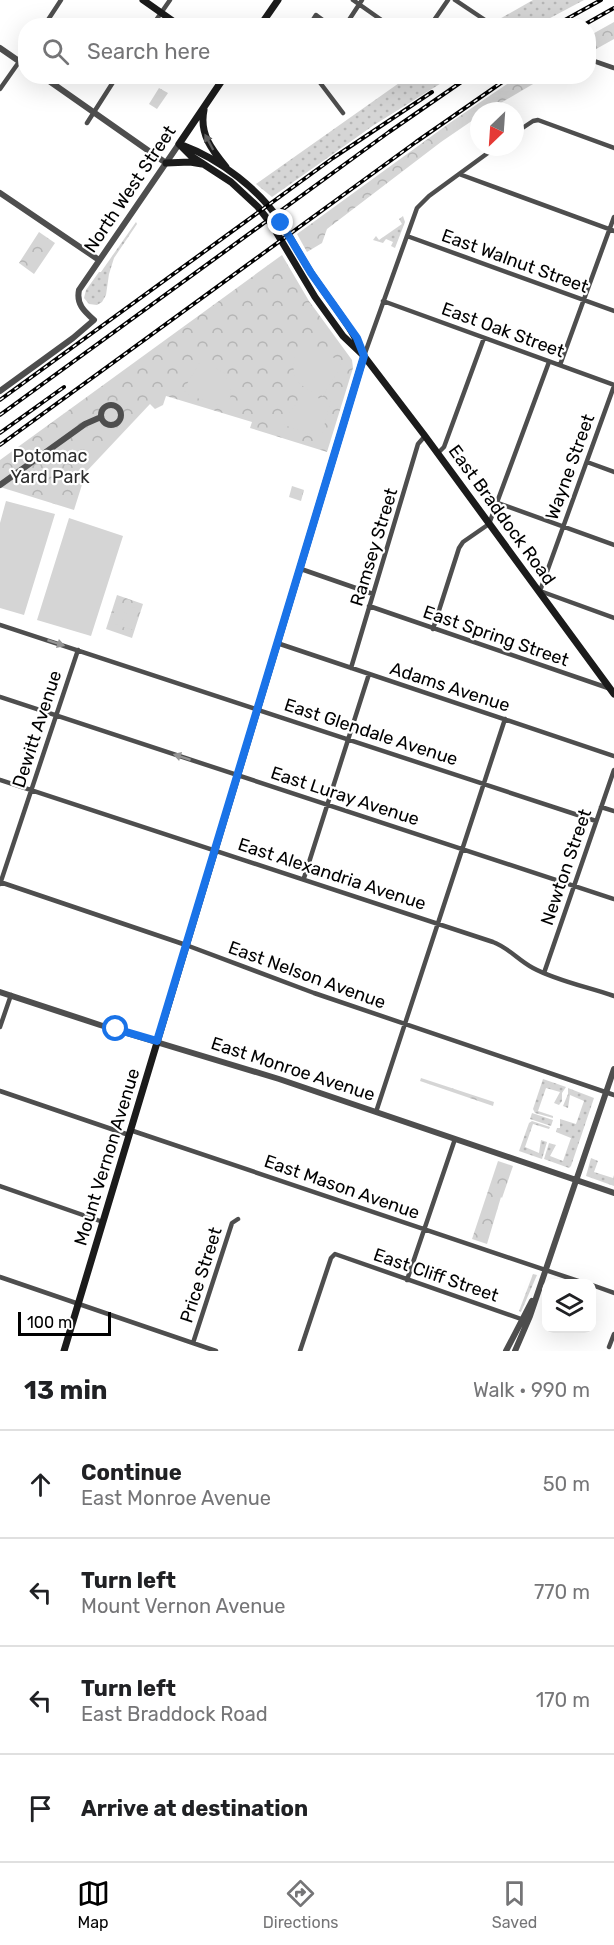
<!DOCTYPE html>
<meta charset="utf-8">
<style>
body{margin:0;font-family:Rubik,sans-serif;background:#f6f6f6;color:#202124}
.controls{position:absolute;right:18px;bottom:18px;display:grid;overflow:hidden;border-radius:12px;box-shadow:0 6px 24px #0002}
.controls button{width:54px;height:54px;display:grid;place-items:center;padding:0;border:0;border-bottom:2px solid #e0e0e0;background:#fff;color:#202124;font:30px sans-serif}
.compass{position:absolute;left:470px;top:102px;width:54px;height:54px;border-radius:50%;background:#fff;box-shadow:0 6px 24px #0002;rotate:205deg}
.scale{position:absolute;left:18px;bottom:15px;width:93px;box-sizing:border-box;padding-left:6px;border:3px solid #000;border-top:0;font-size:16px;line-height:21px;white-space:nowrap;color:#000;-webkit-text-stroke:4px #fff;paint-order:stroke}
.stop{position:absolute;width:18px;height:18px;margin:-14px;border:4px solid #1a73e8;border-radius:50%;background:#fff}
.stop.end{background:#1a73e8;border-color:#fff;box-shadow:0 2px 6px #0008}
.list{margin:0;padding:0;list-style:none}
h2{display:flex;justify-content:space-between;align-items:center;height:78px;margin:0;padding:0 24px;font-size:26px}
h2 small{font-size:20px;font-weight:400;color:#757577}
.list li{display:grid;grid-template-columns:39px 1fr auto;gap:18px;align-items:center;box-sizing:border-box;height:108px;padding:0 24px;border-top:2px solid #e0e0e0}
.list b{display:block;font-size:22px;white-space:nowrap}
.list p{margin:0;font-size:20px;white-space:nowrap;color:#757577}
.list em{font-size:20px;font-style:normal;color:#757577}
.icon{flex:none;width:33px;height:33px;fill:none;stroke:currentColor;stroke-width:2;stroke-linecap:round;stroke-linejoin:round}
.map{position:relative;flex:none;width:614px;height:1351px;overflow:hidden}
.search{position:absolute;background:#fff;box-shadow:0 6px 24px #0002;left:18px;right:18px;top:18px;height:66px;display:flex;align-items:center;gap:15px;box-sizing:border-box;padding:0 21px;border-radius:24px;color:#757577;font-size:22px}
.sheet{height:510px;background:#fff}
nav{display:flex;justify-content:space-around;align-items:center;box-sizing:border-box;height:84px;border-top:2px solid #e0e0e0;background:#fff;font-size:16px;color:#757577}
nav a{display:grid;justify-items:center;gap:3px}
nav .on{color:#000}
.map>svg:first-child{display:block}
.grass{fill:url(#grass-dots)}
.forest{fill:url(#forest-crowns)}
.pitch{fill:#d5d5d5}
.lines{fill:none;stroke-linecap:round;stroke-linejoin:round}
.minor{stroke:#4e4e4e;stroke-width:4.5}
.tertiary{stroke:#4e4e4e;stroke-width:6}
.secondary{stroke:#1b1b1b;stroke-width:7}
.rail-casing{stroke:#000;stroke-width:4}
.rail{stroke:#fff;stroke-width:1.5;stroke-dasharray:4.5;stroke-linecap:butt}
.oneway{fill:#5f5f5f}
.oneway2{fill:#959595}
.route{stroke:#1a73e8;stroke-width:8}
.labels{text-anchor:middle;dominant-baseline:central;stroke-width:4.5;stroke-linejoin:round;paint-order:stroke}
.street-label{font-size:18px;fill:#000;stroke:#fff}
.park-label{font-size:18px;fill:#2c2c2c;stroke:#fff}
</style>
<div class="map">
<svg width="614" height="1351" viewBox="0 0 614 1351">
<defs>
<pattern id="grass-dots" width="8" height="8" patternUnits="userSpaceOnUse" patternTransform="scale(1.5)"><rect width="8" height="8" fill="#d5d5d5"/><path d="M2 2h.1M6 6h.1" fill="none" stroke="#b5b5b5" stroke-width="1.8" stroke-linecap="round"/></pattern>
<pattern id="forest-crowns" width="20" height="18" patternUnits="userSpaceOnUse" patternTransform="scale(1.5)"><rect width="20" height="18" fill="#d5d5d5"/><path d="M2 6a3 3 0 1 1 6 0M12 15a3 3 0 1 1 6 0" fill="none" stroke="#b5b5b5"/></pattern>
</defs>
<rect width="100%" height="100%" fill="#fff"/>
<!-- grass -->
<path class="grass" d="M533,0H584L537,25H502L496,21Z
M409,76L451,77L374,125L272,197L256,184Z
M403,216L405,222L395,248L391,246L393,242L386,239L383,243L373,240L376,236L379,240L402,224L399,219Z
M136,222L137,224L114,258L109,274L106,295L102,302L97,305L89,304L84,298L86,290L99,272H101Z
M543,1079L566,1087L562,1093V1101L559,1105L554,1103L560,1092L546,1088L538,1111L553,1116V1118L535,1113L533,1109Z
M568,1088L594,1098L571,1166L569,1168L544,1159L549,1143L556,1145L550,1156L563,1161L571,1138L556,1132L557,1128H560V1119L576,1124L584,1101L570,1095L568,1108L563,1106L568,1094Z
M532,1113L553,1120L551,1126L530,1119Z
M532,1121L550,1127L549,1129L533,1124L525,1147L539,1153L541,1140L547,1142L542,1159L519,1151L529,1123Z
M591,1158L598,1161L594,1172L613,1178L614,1175V1186L586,1176Z
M533,1274L537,1275L521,1312L519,1311Z"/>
<!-- forest -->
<path class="forest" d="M614,22V39L589,53V36Z
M519,76L545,77L487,111H479V116L441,142L327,229L322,243L307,252L297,234L451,122Z
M159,88L168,93L157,109L149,104Z
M39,232L55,243L34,274L19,263Z
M282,255L309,301L352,360L353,368L327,452L250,428L252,422L166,396L163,405L155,409L150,404L86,472L74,510L0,487V460Z
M292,486L304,490L301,501L289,497Z
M117,595L143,604L132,638L106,629Z
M421,1078L494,1102L493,1106L420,1081Z
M498,1161L513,1166L502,1198L501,1197L487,1244L472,1239Z"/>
<!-- pitch -->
<path class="pitch" d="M300,341L340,361L341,366L323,396C291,385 288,372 300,341Z
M200,362L215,367L226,375L231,393L228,409L186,394L184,389Z
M317,398L331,400L322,434L319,437L284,425L290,412L300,399Z
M6,501L55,514L24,615L0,608V523Z
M69,518L123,536L91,636L37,620Z
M117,602L127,605L121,626L111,623Z
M129,606L139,609L133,630L123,627Z"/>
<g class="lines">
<!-- minor -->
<path class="minor" d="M353,0L390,26
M455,0L485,20L488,26
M44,26L61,0
M152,26L170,0
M309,26L316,15L331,26
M345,26L362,0
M430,26L448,0
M588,59L614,68
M315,76L343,113
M387,76L390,81
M0,89L26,52
M87,123L117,76
M515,133L533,121L538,120L614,148
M459,174L614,231
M407,236L614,311
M383,301L614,385
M364,356L417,208L429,196L496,147
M560,365L614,217
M614,386L540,591L614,618
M438,453L444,447L484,338
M587,462L614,472
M498,503L614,545
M301,569L373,594
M369,606L611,689
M0,625L596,821
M433,629L459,548L463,542L489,524L549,362
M277,643L614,756
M351,668L418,444L425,436
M0,697L614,899
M0,780L493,942C509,948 518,960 533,968C557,981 588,987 614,996
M601,807L614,811
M304,878L369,674
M0,882L186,945L314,993L614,1095
M0,884L78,650
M544,973L614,770
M0,1027L11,995
M0,1091L129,1135
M376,1112L505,719
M130,1130L587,1284
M0,1186L103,1222
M0,1277L216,1351
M407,1280L455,1139
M592,1285L614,1293
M193,1343L232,1223L238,1219
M609,1347L614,1334
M300,1351L331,1258L335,1254L524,1320"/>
<!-- tertiary -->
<path class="tertiary" d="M0,48L26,66
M42,76L166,163
M0,193L99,260
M0,391L73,338L94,320C84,311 76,304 79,290L179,144
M101 415a10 10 0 1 1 20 0a10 10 0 1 1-20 0Z
M0,485L85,424L101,417
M0,992L100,1025L279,1079L614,1193
M506,1351L532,1301
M515,1351L530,1316L614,1069"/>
<!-- secondary -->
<path class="secondary" d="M143,0L180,26
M260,26L278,0
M204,110C199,134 212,150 226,167
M179,144L191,156L231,182L258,207L272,225L315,297L343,336L364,356L425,436L614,694
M179,144L225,76
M182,145C220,159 260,190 282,224C294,243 303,262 316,280C332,304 352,327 363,354
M166,163L190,162L202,164
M64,1351L364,356"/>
<defs>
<path id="rail" d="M554,26L601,0
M582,26L614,8
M0,400L333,158L432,92
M0,415L389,132L470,76
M0,433L64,387
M0,445L416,142L511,76"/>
</defs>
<!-- rail casing -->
<use href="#rail" class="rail-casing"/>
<!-- rail -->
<use href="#rail" class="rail"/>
</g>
<!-- one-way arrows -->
<defs><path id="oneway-solid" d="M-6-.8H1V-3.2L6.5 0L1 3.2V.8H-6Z" transform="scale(1.5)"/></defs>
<use class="oneway" href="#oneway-solid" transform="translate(209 142) rotate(-118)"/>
<g class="oneway2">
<use href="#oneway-solid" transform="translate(56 643) rotate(18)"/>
<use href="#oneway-solid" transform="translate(182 757) rotate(-162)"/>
</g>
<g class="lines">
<!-- route -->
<path class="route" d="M116,1029L157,1041L364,356L357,338L311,273L281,223"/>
</g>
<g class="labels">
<!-- street labels -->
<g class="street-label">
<text transform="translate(130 189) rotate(-56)">North West Street</text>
<text transform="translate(515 261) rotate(20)">East Walnut Street</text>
<text transform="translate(503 330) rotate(20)">East Oak Street</text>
<text transform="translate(570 467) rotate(-70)">Wayne Street</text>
<text transform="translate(502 515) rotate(54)">East Braddock Road</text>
<text transform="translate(374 547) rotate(-73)">Ramsey Street</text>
<text transform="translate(496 636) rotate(19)">East Spring Street</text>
<text transform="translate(450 687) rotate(18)">Adams Avenue</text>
<text transform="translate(37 729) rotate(-72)">Dewitt Avenue</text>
<text transform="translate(371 732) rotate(18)">East Glendale Avenue</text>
<text transform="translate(345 796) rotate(18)">East Luray Avenue</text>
<text transform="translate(566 867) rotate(-71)">Newton Street</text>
<text transform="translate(332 874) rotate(18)">East Alexandria Avenue</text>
<text transform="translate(307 975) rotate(20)">East Nelson Avenue</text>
<text transform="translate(293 1069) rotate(18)">East Monroe Avenue</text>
<text transform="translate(107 1157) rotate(-73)">Mount Vernon Avenue</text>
<text transform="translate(342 1187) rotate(19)">East Mason Avenue</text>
<text transform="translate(201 1275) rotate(-72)">Price Street</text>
<text transform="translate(436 1275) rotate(19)">East Cliff Street</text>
</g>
<!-- park labels -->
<g class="park-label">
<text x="50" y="456">Potomac<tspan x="50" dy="21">Yard Park</tspan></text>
</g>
</g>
</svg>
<div class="controls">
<button><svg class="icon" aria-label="layers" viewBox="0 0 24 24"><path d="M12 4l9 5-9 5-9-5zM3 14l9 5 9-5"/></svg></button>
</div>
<svg class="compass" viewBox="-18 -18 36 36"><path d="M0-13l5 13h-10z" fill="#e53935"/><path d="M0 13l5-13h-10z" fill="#757577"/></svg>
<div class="scale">100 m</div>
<div class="stop" style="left:116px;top:1029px"></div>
<div class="stop end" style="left:281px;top:223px"></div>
<div class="search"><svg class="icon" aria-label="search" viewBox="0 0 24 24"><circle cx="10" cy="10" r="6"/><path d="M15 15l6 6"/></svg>Search here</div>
</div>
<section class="sheet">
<h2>13 min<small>Walk · 990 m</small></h2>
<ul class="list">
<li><svg class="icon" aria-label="ahead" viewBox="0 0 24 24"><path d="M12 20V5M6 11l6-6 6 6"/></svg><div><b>Continue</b><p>East Monroe Avenue</p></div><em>50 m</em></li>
<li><svg class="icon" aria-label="left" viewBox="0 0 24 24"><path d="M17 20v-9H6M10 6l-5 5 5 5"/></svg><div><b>Turn left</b><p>Mount Vernon Avenue</p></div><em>770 m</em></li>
<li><svg class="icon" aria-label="left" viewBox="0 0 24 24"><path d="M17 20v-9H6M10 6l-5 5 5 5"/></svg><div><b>Turn left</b><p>East Braddock Road</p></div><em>170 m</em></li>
<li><svg class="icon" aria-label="arrive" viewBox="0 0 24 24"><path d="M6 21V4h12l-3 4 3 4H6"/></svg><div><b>Arrive at destination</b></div></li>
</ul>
</section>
<nav>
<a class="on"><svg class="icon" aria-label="map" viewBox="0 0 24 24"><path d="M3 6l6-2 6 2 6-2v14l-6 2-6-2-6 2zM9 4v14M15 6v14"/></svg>Map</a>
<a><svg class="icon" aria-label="directions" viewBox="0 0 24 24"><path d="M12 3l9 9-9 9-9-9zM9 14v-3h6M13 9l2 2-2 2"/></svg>Directions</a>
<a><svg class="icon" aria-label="saved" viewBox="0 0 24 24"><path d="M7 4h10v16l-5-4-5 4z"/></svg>Saved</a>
</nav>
